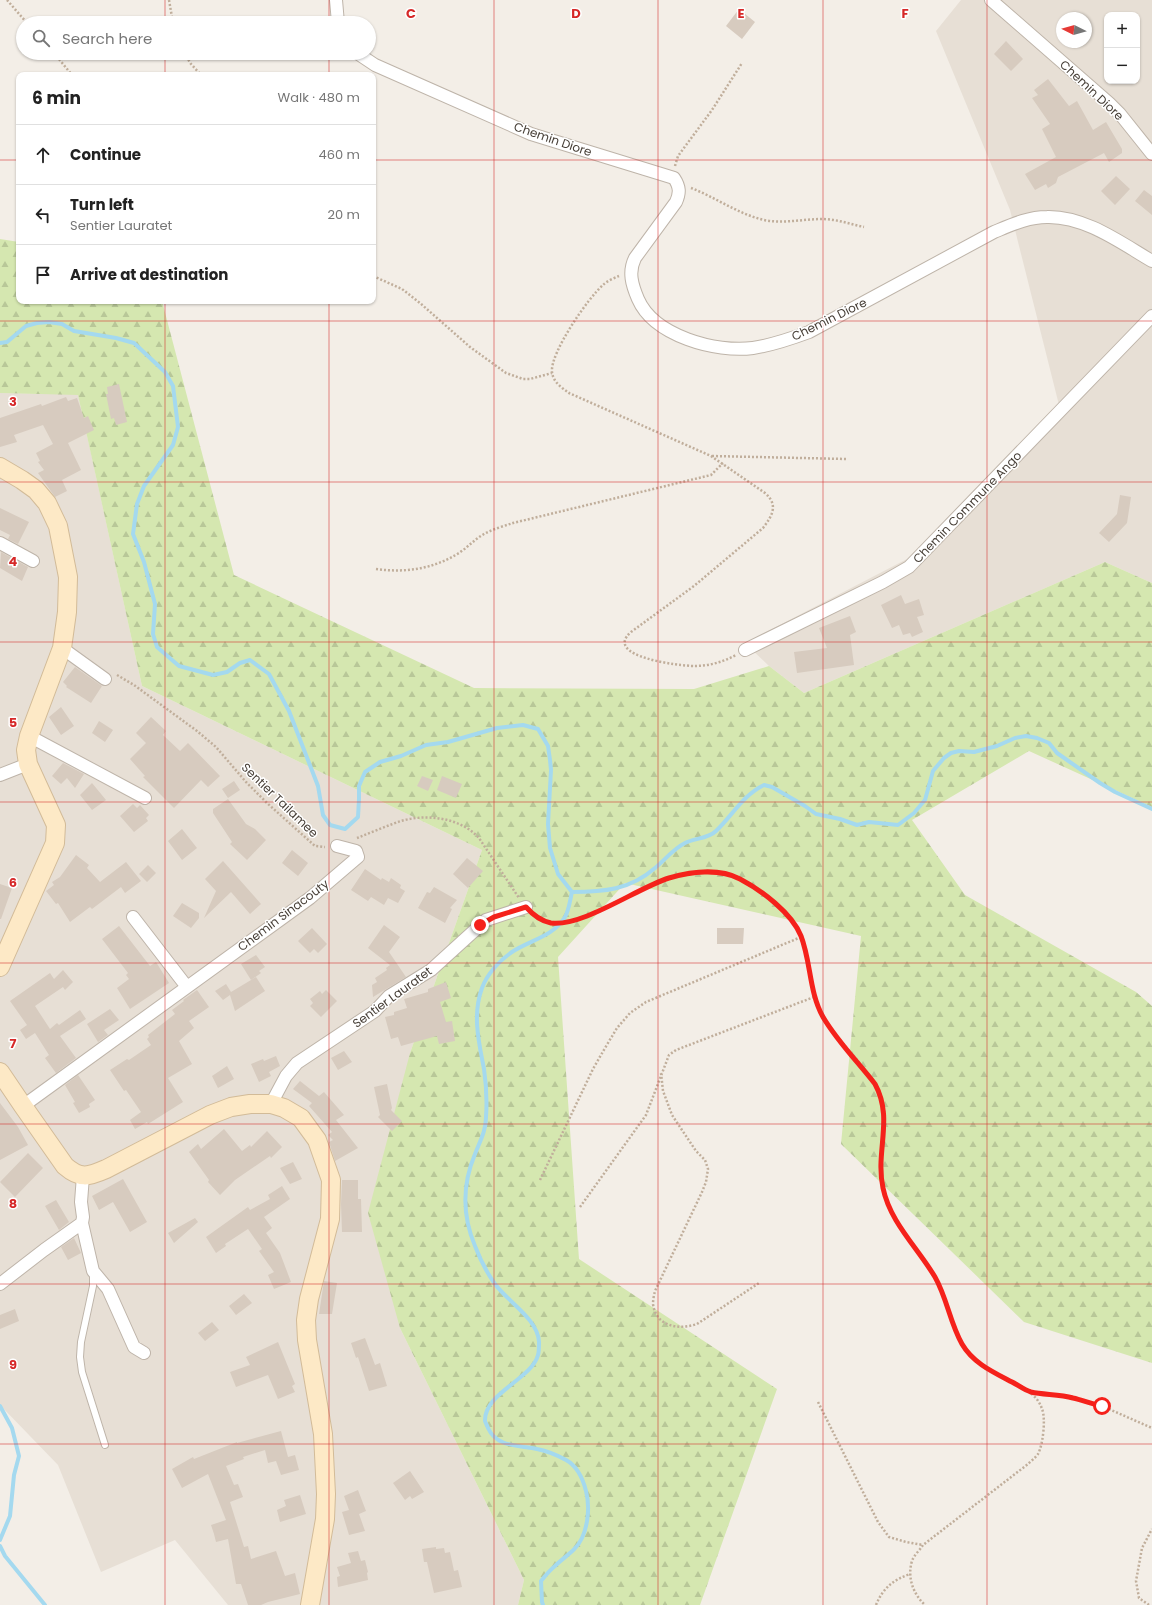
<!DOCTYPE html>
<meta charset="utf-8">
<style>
body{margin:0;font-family:Poppins,sans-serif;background:#f2f2f2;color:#222}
.controls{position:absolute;right:12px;top:12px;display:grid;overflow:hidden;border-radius:8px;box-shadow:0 1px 3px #0004}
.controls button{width:36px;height:36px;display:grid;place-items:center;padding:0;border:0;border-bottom:1px solid #e0e0e0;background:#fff;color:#222;font:20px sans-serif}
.compass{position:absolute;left:1056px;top:12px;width:36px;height:36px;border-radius:50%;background:#fff;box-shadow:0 1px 3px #0004;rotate:275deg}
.stop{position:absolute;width:12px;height:12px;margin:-9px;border:3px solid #f5211b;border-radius:50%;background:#fff}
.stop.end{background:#f5211b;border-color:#fff;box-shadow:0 1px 4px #0008}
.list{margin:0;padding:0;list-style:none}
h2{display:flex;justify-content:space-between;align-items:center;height:52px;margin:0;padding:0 16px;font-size:17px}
h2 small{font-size:13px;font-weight:400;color:#767676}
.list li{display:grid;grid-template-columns:26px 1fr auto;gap:12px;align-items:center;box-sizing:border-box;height:60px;padding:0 16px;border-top:1px solid #e0e0e0}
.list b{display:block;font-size:15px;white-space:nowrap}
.list p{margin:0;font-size:13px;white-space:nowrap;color:#767676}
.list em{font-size:13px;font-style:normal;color:#767676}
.icon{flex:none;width:22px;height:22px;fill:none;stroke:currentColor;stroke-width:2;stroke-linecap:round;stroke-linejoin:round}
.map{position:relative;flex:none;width:1152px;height:1605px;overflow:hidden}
.search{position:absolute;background:#fff;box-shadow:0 1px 3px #0004;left:16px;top:16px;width:360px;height:44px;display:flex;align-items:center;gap:10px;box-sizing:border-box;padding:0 14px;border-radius:22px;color:#767676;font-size:15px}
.panel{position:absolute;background:#fff;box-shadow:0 1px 3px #0004;left:16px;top:72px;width:360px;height:232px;border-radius:8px}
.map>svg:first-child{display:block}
.residential{fill:#e7dfd5;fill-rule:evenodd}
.forest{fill:url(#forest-firs)}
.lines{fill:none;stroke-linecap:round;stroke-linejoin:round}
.stream{stroke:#a4d9ef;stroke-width:4}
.building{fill:#d7cbbf}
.lane-casing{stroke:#beb4a9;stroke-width:8}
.street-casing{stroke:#beb4a9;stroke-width:14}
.secondary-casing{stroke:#d2bb98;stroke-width:20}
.path{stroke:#c0ae9b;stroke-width:2.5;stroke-dasharray:2 2;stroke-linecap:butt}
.lane{stroke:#fff;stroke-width:6}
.street{stroke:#fff;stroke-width:12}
.secondary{stroke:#fde9c6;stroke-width:18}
.route{stroke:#f5211b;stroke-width:5}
.grid{fill:none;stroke:#d62828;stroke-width:1;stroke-opacity:0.55}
.labels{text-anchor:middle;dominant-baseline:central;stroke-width:3;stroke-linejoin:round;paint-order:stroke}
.street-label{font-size:12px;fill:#463e36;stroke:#fff}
.grid-label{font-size:13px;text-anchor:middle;font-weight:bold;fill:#d62828;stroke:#fff;stroke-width:3;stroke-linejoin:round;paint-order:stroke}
</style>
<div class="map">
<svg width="1152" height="1605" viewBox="0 0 1152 1605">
<defs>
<pattern id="forest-firs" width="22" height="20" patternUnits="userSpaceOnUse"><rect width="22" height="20" fill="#d5e7b0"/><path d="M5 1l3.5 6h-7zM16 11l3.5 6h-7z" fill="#b8c798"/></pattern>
</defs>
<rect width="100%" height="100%" fill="#f3eee7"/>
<!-- residential -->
<path class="residential" d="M961,0H1152V583L1105,562L804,693L769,666L745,643L907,559L1060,409L1010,210L936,31ZM1107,15H1137V81H1107ZM1062,18H1086V42H1062Z
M0,393L78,394L142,686L482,850L410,1053L400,1328L524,1580L518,1605H228L175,1540L101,1572L58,1465L0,1405Z"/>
<!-- forest -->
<path class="forest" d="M0,239L19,242V301H162L234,575L474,688L694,689L769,666L804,693L1105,562L1152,583V807L1029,751L912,820L965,895L1136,992L1152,1006V1363L1024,1322L841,1144L861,936L625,883L558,957L579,1259L777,1389L700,1605H518L524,1580L400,1328L368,1213L410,1053L482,850L142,686L78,395L0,393Z"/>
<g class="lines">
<!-- stream -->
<path class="stream" d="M0,343L7,342L26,326L37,323L49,322L62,324L74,331L116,338L134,343L165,372L173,386L178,427L173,445L144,486L137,504L133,534L144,562L155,604L153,634L157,647L179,666L213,675L227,672L240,663L250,660L269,674L289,711L318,786L323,815L330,825L345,829L358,817L359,799V786L365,772L380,762L401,756L426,745L448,742L497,728L523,725L538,729L548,746L550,760L551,770L548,824L550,848L558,874L572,892C603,892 630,890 655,868C665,860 673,849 685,843C694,838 708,839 716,831C732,816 743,795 764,785L772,787L805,806L816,814L840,819L857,825L869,822L898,825L914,813L919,807L925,800L933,771L944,758L951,753L959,751L974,752L997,746L1015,738L1026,736L1037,738L1049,743L1057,753L1100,783L1115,792L1152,809
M0,1406L12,1428L19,1456L14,1475L10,1516L0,1540
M0,1546L5,1556L45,1605
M543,1605L542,1602L541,1581C545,1576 550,1570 555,1566C565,1556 576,1551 582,1538C588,1525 590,1506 586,1491C583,1479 577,1466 566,1460C557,1455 547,1451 537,1449C520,1445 497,1448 488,1428C488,1427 485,1422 485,1421C484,1393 532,1379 538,1355C539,1352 539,1346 539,1342C538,1319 508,1302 495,1284C487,1273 480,1259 475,1246C462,1215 462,1185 475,1154C480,1141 486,1131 486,1117C487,1103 486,1083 484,1069C479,1043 472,1015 482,988C487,974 500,960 512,952C530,940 553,937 565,917C569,910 570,900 572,892"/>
</g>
<!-- building -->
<path class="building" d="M739,9L755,22L742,39L726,26Z
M1006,41L1023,59L1011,71L994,54Z
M1048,79L1069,106L1077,101L1093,130L1106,122L1122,149V153L1109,162L1104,153L1058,177L1056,183L1048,188L1046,184L1035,190L1025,174L1056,157L1042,129L1050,124L1032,98L1038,95L1034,90Z
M1116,176L1130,189L1115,205L1101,191Z
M1144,190L1152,196V215L1135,201Z
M119,384L127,422L116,425L114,418L111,419L106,394H108L107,387Z
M66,397L68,401L77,398L84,418L88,416L94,430L68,443L81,470L62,480L67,491L55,497L38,473L44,470L38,462L40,461L36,453L53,444L43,425L14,435L17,442L0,447V418L41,404L42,406Z
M1120,495L1131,497L1127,523L1109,542L1099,533L1117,514Z
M0,508L29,522L18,544L8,539L10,535L0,530Z
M1,552L28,567L22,581L0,568Z
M901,595L905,604L919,599L924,615L917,617L923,632L912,637L910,633L903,635L899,625L892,628L881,605Z
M850,616L856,632L850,635L854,665L797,673L794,652L827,648L819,628Z
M75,667L102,686L91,703L66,687L67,686L63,682Z
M61,707L74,726L61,735L49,717Z
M151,717L166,731L163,735L180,751L188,743L220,776L208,787L201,780L174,808L143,777L145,776L130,759L146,743L136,733Z
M99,721L113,730L105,742L92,733Z
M63,763L84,774L75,788L67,778L61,784L52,776Z
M422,776L433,780L428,791L417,786Z
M442,776L462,784L456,798L437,790Z
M234,781L240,790L228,798L222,789Z
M92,783L106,800L92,810L80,795Z
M228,799L246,824L255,829L266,840L247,860L230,844L232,842L213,813V809Z
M133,804L137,808L140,805L149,815L146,818L148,821L134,832L120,816Z
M182,829L197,848L182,860L168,841Z
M292,850L308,863L298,876L282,863Z
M76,855L89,865L87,868L100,882L126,862L141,881L125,893L121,887L92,909L90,907L70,922L58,903L56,904L46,891L54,885L52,882L60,877Z
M467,858L483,871L468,888L453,874Z
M223,861L261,904L250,914L231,892L204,918L216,891L205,879Z
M148,865L156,873L147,882L139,874Z
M365,869L381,880L382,878L389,882L391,878L401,885L400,888L405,891L398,903L388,898L384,905L371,897L368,901L351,890Z
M0,884L12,888L1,919H0Z
M434,887L457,900L450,908L452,909L445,923L418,908L427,892L430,893Z
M182,903L199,913V918L191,928L173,916Z
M384,925L400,937L389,952L406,977L373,997L372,985L377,982L375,978L387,970L386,968L390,965L368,948Z
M119,926L150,966L156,962L169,983L130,1009L117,988L129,979L126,975L128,973L102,939Z
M312,928L327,944L318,953L314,949L310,953L298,941Z
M717,928H744L743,944H717Z
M256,955L265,967L259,971L261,973L251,980L241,964Z
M63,970L73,982L65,990L63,987L35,1006L50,1029L57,1023L59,1025L80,1010L86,1019L60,1036L76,1058L56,1073L45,1058L49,1055L35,1033L26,1039L20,1030L27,1025L10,1001L50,973L54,979Z
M256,977L265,991L235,1011L230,995L223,1000L215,991L226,984L231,992Z
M446,982L451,998L440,1002L446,1022L452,1021L455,1041L439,1044L437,1036L401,1046L398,1037L391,1039L385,1017L394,1015V1012L407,1008L404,999L428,992V989Z
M197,990L209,1007L189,1021L194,1028L179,1041L192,1064L168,1078L183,1102L148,1124L147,1122L135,1129L130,1120L141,1112L126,1090L124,1091L110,1070L127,1059L129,1060L151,1045L147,1039L149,1037L148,1035L175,1014L172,1010L184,1001L183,1000Z
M326,990L337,1001L321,1017L310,1006L313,1003L310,999L320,991L322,994Z
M110,1009L119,1020L104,1030L108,1035L98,1042L87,1024Z
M344,1051L352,1062L338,1070L331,1058Z
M276,1056L280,1066L269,1072L271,1076L259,1082L251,1064L263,1059L264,1061Z
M227,1066L234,1079L218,1088L212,1076Z
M78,1075L95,1100L89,1104L90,1107L79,1113L73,1103L75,1102L65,1085Z
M300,1081L319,1096L324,1092L344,1115L336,1120L358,1148L335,1161L329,1142L333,1140L328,1135L332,1132L309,1106L312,1103L293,1089Z
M387,1084L392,1108L391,1110L402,1121L392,1131L378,1117L380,1115L374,1087Z
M0,1103L18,1127L28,1145L0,1160Z
M224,1129L242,1151L250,1145L251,1147L267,1131L282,1147L271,1158L270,1156L235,1180L220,1195L208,1182L209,1180L189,1152L198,1144L201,1149Z
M28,1153L43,1168L15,1197L0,1182Z
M293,1162L302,1179L290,1184L280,1168Z
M123,1179L147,1222L130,1232L113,1202L99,1210L92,1196Z
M342,1180H358V1199H361L362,1232H342L341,1204Z
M282,1186L290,1199L264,1217L272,1228L266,1233L280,1253L291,1282L274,1289L268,1275L274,1272L259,1251L262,1249L248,1229L225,1244L226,1246L216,1253L206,1237L248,1207L250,1210L270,1199L268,1195Z
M56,1200L69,1222L59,1230L45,1206Z
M195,1218L198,1222L174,1243L168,1233Z
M74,1238L81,1253L68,1260L61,1247Z
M324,1281L337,1283L332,1314H319Z
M244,1294L252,1303L236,1315L229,1306Z
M15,1309L19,1321L0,1329V1315Z
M212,1322L219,1330L205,1341L198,1333Z
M365,1338L375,1365L380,1363L387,1386L369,1391L358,1357L356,1358L351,1343Z
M278,1342L295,1384L292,1386L295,1392L278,1399L268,1375L236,1387L230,1372L250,1365L246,1357Z
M281,1431L288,1457L295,1455L299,1470L281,1475L276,1461L268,1463L265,1450L243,1457L244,1459L226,1466L234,1485L238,1484L243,1497L230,1502L244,1547L248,1546L251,1559L276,1551L285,1576L295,1573L300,1594L268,1602L261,1605H248L241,1584H236L228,1539L216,1542L214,1534L211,1525L226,1520L208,1474L182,1488L172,1469L193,1457L194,1459L237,1442V1443Z
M410,1471L424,1492L412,1499L410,1496L405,1500L393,1483Z
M358,1490L366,1511L359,1514L365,1531L349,1535L342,1512L349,1510L344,1496Z
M300,1495L306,1514L280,1522L277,1510L286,1506L284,1500Z
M436,1547V1549L444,1548L445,1553L450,1552L454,1571L458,1570L462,1587L434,1593L427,1562H424L422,1549Z
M358,1551L361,1561L365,1560L368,1572L367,1573L368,1580L338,1587L337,1577L340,1576L337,1567L351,1563L348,1553Z"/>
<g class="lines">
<defs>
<path id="lane" d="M93,1274V1286L81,1342L80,1357L82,1372L105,1445"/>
<path id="street" d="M336,0L338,23
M991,0L1109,103L1120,114L1152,154
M357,53L375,65L531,134L674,178C680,187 680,193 676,202L635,258C628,272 632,285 638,299C654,336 716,353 753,348C773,345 790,339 809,332L994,232C1011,225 1028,217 1047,217C1085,216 1121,243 1152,261
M0,543L33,561
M62,648L105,679
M745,650L883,582L909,567L1152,316
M29,736L145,798
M0,775L28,764
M133,917L187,987
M271,1104L286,1076L297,1063L375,1011L389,996L431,970L486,920L526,907
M23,1106L310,898L358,857L356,851L337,846
M83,1176L81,1202L83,1217L82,1223L93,1271L108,1289L134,1347L144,1353
M0,1284L44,1250L82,1223"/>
<path id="secondary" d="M0,467L22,480L36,490L47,503L58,526L68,577L67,612L62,648L29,736L26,750L28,764L56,825L55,843L0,967
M0,1072L23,1106L65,1166C80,1179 88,1177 106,1169L210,1115L231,1107L250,1104H271L284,1108L301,1118L317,1140L331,1180L330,1219L309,1299L306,1320L307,1340L323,1434L326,1494L325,1519L310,1605"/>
</defs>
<!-- lane casing -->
<use href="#lane" class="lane-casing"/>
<!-- street casing -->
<use href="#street" class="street-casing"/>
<!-- secondary casing -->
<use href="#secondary" class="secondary-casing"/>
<!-- path -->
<path class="path" d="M7,0L27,23
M169,0L173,23
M54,53L72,75
M184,53L191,64L201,75
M675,166L678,156L712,110L742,63
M691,188C715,197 738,214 764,220C783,224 803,219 822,219C836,219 850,224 864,227
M373,276L402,289L420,303L470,347L506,373L523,379H530L552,373
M619,276C614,278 607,281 603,285C588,298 550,353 552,372C553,382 562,388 569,393L711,456L765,493C779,505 772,516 763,528L694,586L631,632C602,657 681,666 694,666C709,666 723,662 736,655
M712,456L846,459
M376,569C406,573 433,569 459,553C468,547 475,539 484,534C493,529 504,526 513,523L711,475L723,463
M117,675L134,685L197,731L216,747L246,782L267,803L315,846L325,847
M357,838C370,833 384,827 398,822C424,813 460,817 479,838L519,898
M534,915C545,923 560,924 573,921C582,919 591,913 599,910C621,900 643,888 666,879C680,874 697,872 712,873C722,873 734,875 743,881C761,893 784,906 795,925C811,952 807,989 823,1017C841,1047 879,1075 884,1109C886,1118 884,1128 883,1137C881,1165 879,1192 895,1217C907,1239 924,1257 936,1279C949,1304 952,1338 973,1358C991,1377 1034,1383 1042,1409C1046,1418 1043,1445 1038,1454C1035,1458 1031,1461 1028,1464L923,1545C920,1550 914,1555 912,1561C907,1577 913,1594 925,1605
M661,1073L663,1091L672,1115L696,1151L705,1160L708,1169L706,1182L702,1192L655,1291C654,1295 653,1300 653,1304C656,1327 679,1330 697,1324L759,1283
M540,1180L593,1069L605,1048L617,1028L630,1013L646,1002L801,937
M580,1207L646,1115L669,1055L676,1050L814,997
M1031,1392L1072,1397L1102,1406L1152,1428
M818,1402L878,1522L889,1537L906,1542L923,1545
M876,1605C883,1588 893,1580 910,1574
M1149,1605L1139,1598L1136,1581L1142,1548L1152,1529"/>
<!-- lane -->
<use href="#lane" class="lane"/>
<!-- street -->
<use href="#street" class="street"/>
<!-- secondary -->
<use href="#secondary" class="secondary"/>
</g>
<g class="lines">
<!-- route -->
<path class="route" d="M480,925L494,917L526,907C533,915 541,921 551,923C583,927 637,888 669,878C690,872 719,868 740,879C761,890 792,913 801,936C811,962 809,992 823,1017C837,1041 858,1062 875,1084C894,1119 875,1151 883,1188C890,1222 917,1247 935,1277C947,1298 950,1323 962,1344C973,1363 993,1372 1012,1382C1018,1385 1024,1390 1031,1392C1044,1395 1059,1394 1073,1398C1082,1400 1092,1404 1102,1406"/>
</g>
<!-- grid -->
<path class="grid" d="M165,0V23M329,0V23M494,0V1605M658,0V1605M823,0V1605M987,0V1605M165,53V75M329,53V75M0,160H19M373,160H1152M165,301V1605M329,301V1605M0,321H1152M0,482H1152M0,642H1152M0,802H1152M0,963H1152M0,1124H1152M0,1284H1152M0,1444H1152"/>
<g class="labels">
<!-- street labels -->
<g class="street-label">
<text transform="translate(1092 90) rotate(43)">Chemin Diore</text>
<text transform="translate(553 139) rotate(19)">Chemin Diore</text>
<text transform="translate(829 319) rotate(-26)">Chemin Diore</text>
<text transform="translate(967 507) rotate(-46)">Chemin Commune Ango</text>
<text transform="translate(280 800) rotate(44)">Sentier Tailamee</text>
<text transform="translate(283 915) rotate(-37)">Chemin Sinacouty</text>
<text transform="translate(392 997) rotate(-36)">Sentier Lauratet</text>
</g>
</g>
<g class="grid-label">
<text x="411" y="18">C</text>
<text x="576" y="18">D</text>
<text x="741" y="18">E</text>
<text x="905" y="18">F</text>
<text x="13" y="406">3</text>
<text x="13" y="566">4</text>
<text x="13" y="727">5</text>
<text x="13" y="887">6</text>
<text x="13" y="1048">7</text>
<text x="13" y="1208">8</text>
<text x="13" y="1369">9</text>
</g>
</svg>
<div class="controls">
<button>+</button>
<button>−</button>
</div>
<svg class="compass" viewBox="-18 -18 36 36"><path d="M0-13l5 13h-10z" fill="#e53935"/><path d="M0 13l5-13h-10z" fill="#767676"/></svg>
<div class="stop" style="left:1102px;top:1406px"></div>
<div class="stop end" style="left:480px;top:925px"></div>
<div class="search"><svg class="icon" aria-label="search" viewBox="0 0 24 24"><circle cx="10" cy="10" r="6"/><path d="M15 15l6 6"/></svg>Search here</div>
<section class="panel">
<h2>6 min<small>Walk · 480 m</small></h2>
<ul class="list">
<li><svg class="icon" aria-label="ahead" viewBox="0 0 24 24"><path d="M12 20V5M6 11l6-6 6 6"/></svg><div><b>Continue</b></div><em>460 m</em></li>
<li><svg class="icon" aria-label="left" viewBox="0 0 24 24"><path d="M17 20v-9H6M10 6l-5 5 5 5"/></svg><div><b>Turn left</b><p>Sentier Lauratet</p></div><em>20 m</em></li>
<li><svg class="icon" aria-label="arrive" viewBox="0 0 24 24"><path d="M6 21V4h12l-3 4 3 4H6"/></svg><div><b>Arrive at destination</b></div></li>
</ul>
</section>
</div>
